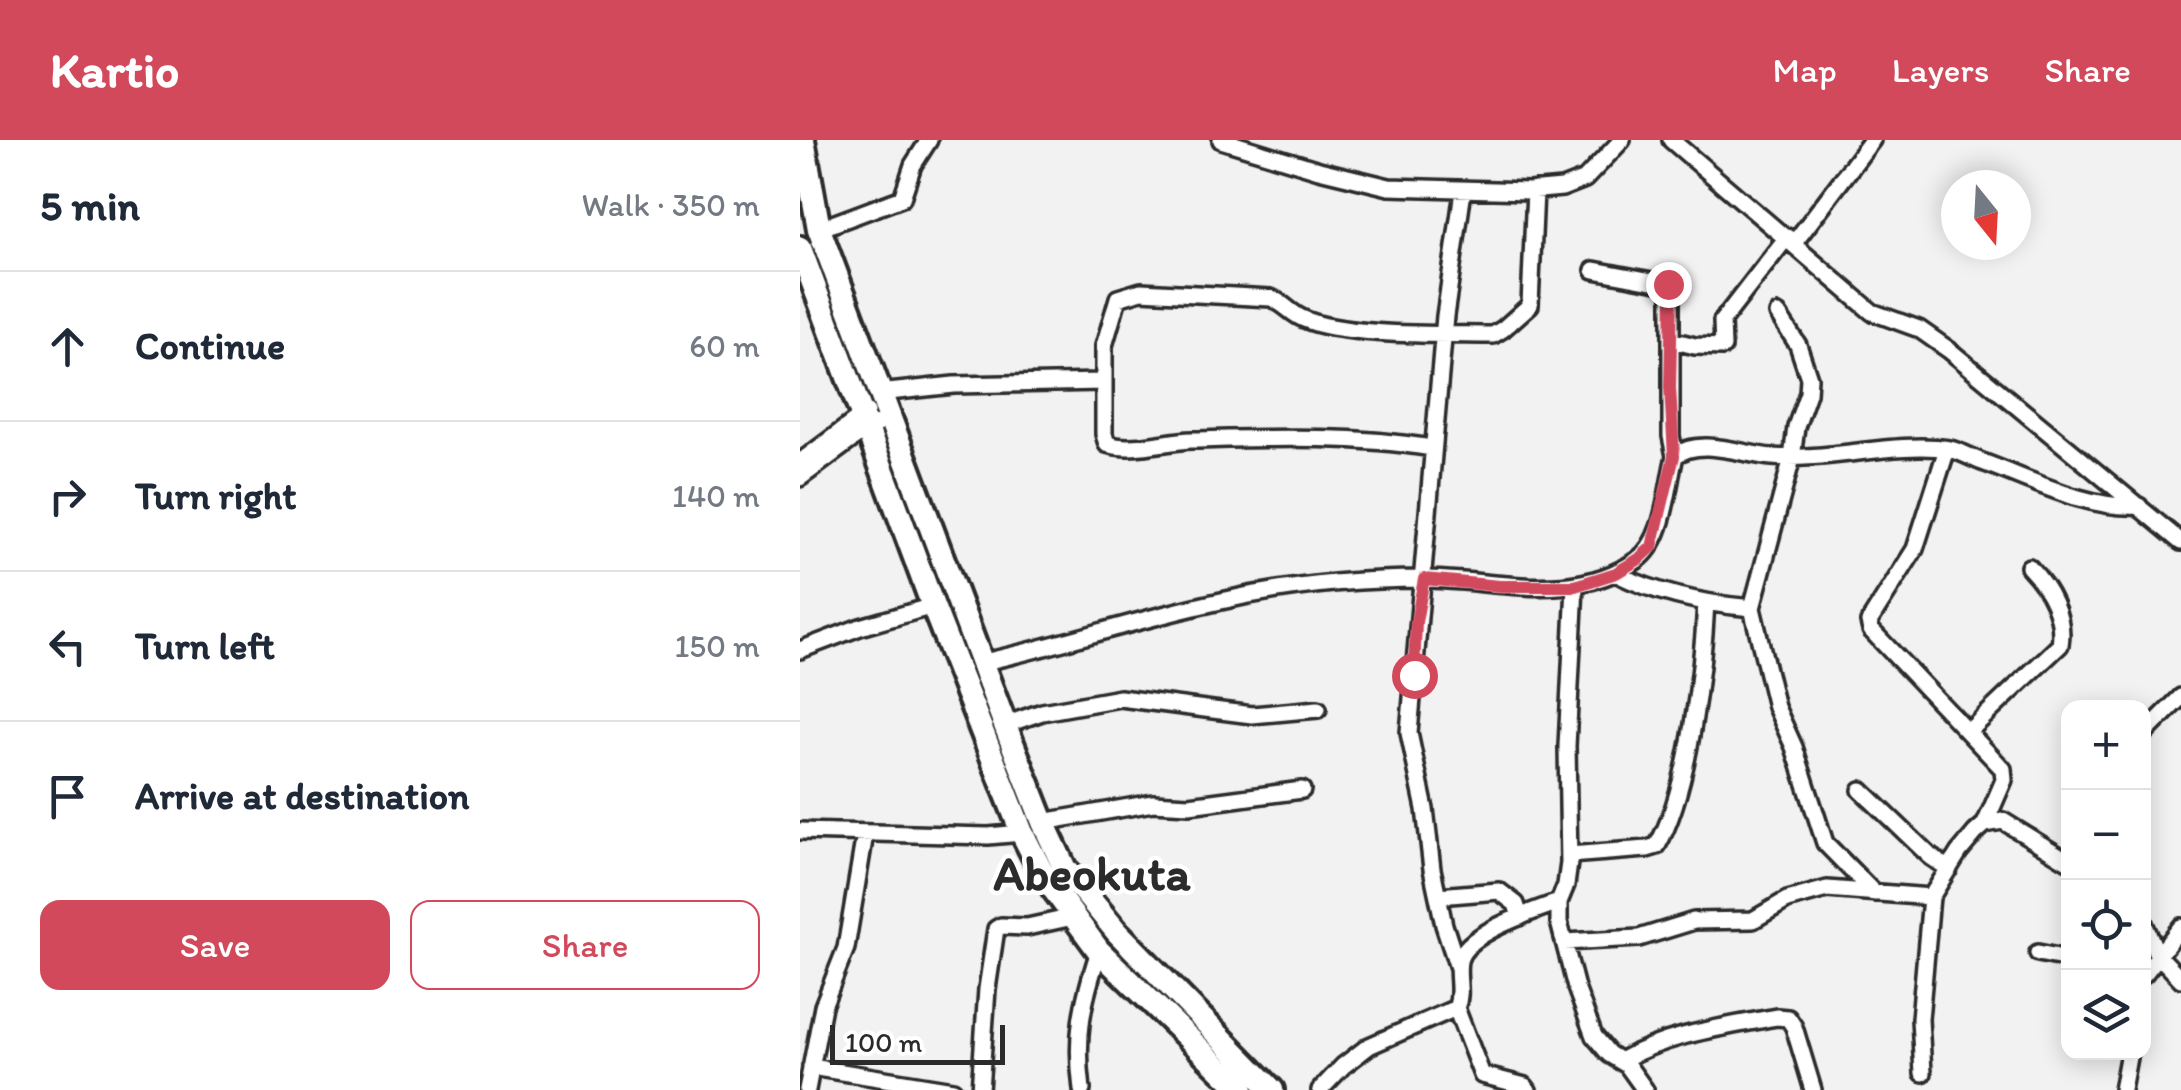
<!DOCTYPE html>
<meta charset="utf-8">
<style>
body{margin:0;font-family:Itim,sans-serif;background:#f2f2f3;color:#1f2937}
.controls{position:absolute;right:30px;bottom:30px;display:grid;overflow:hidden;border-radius:20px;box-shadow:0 5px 25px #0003}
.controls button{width:90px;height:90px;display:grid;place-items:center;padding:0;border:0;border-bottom:2px solid #e0e1e3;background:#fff;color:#1f2937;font:50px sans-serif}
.compass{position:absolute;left:1141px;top:30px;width:90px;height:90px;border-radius:50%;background:#fff;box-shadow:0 5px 25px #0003;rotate:162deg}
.scale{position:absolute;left:30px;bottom:25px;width:175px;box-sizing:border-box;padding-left:10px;border:5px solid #2b2b2b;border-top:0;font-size:28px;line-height:35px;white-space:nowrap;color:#2b2b2b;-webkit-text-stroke:8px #fff;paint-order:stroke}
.stop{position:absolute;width:30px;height:30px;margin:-22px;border:8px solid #d1495b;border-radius:50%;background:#fff}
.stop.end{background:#d1495b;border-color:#fff;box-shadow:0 2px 10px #0008}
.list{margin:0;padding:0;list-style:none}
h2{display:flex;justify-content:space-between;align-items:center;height:130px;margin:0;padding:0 40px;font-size:42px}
h2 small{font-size:32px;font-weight:400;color:#747a83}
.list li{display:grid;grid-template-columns:65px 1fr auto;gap:30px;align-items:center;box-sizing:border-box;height:150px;padding:0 40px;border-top:2px solid #e0e1e3}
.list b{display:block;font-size:38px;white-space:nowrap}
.list em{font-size:32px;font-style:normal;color:#747a83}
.actions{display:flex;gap:20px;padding:30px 40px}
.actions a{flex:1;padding:22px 0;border:2px solid #d1495b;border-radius:20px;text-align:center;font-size:35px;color:#d1495b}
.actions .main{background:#d1495b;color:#fff}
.icon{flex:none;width:55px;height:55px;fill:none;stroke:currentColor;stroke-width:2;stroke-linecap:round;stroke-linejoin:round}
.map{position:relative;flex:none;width:1381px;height:950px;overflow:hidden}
header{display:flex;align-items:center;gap:60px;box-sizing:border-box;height:140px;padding:0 50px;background:#d1495b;color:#fff}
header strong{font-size:48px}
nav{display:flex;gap:55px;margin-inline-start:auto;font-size:35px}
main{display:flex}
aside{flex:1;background:#fff}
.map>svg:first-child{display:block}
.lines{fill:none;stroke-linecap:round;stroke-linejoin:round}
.minor-casing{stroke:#2b2b2b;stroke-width:22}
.highway-casing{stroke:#2b2b2b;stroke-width:30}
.minor{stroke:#fff;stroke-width:15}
.highway{stroke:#fff;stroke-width:22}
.route{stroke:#d1495b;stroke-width:12}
.labels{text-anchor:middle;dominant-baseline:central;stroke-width:9;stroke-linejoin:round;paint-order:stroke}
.district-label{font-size:48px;font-weight:bold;fill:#2b2b2b;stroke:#fff}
</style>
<header>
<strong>Kartio</strong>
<nav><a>Map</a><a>Layers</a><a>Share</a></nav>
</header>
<main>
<aside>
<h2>5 min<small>Walk · 350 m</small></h2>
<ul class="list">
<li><svg class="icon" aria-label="ahead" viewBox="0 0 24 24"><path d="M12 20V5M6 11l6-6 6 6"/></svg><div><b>Continue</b></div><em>60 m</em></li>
<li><svg class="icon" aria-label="right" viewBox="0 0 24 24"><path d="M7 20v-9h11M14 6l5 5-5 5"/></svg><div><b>Turn right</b></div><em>140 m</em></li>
<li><svg class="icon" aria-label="left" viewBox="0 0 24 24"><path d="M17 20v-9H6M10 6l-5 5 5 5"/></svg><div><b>Turn left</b></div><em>150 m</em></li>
<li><svg class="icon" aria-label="arrive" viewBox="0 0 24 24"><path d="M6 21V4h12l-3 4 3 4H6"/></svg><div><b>Arrive at destination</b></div></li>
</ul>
<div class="actions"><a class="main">Save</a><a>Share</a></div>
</aside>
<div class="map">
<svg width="1381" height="950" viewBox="0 0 1381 950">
<rect width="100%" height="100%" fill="#f2f2f2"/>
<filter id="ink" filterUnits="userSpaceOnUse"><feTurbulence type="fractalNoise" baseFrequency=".01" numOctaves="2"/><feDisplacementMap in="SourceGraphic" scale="20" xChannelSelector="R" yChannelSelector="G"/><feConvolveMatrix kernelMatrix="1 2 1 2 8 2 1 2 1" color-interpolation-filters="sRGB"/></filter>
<g filter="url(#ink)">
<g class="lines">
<defs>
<path id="minor" d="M421,0L519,30L589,47L729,51L762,48L785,39L822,0
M871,0L1072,172L1119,189L1149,210L1381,402
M19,89L102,58L113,25L129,0
M994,103L1072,0
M794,130L868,144L871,154V296L875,316
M978,174L998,205L1009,238L1008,253L996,287L992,318L952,468L976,567L994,607L1025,703L1074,753
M871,200L895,206L923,207L922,181L987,97
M79,253L154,245L303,242
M632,308C553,295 472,298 392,300C365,301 332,312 307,304L304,294V206L318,158L341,151L471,158C484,163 491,174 504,179C544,197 646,194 693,195L703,189L730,165L735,50
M1147,309L1115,409L1069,482L1071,490L1203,629L1204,640L1185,684
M0,322L67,272
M0,338L65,290L89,279
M815,433C857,454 905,464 952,468
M775,446L767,606L769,723L766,745L759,762V782L776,848L794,896L809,914L827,925L845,950
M0,510L60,487L133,466
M184,522C261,505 335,480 412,463C479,447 554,439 623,439C694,439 774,465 837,420C865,401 867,347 875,316C900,296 943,315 972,317C1030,321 1096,301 1149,309C1161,311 1173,319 1185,323C1234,341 1287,369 1339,366
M205,585L242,572L320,558L452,575L518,569
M1168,592L1260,505C1265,476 1249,448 1229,427
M1344,594L1381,557
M1061,650L1131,717L1149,729
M243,682L353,663L389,665L502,650
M0,691L188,696L222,693
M769,715L847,709L857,706C889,651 903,527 906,462
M638,756L699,751L716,764L720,777
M1344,783L1357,814L1381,839
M764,802L839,798L894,781L953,780L987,760L1027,749L1131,757
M1238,813L1268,819
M658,828L644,785L632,729L625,669L609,593L645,176L663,51
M1344,834L1381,787
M820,921C868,894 923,887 977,877L988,878L994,887L1013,950
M11,927L153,950
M1123,933L1120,879L1131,757L1159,712L1175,693L1185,684L1203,681L1268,721
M7,950L23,866L46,808L65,694
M180,950L187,849L196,789L201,786L227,787L273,777
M282,950C275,895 282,863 299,811
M520,950L543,926L569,906L656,868
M728,950L725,946L682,935L656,868C663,853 656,837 659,821C665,793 734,771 759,762
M1322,950L1329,912"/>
<path id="highway" d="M3,0L19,89L205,585L243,682L265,729L317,792L472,950
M0,108L133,466L222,693L244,736L299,811L442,950"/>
</defs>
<!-- minor casing -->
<use href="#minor" class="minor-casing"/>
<!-- highway casing -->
<use href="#highway" class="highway-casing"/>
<!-- minor -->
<use href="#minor" class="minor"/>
<!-- highway -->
<use href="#highway" class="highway"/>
</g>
</g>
<g class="lines" filter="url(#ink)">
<!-- route -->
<path class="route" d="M614,535L616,482L624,439L700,446H775L816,433L839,419L852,407L874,316L870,247L872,154L868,144"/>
</g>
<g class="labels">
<!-- district labels -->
<g class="district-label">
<text x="292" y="733">Abeokuta</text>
</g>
</g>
</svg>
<div class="controls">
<button>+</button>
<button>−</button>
<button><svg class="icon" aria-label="locate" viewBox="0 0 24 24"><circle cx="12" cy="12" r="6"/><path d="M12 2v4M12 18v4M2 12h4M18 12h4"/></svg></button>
<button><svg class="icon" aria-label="layers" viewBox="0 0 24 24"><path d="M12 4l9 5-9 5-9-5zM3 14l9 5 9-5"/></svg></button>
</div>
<svg class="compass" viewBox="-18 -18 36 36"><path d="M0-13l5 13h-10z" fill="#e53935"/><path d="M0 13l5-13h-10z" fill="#747a83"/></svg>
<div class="scale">100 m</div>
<div class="stop" style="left:614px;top:535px"></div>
<div class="stop end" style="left:868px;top:144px"></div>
</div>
</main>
